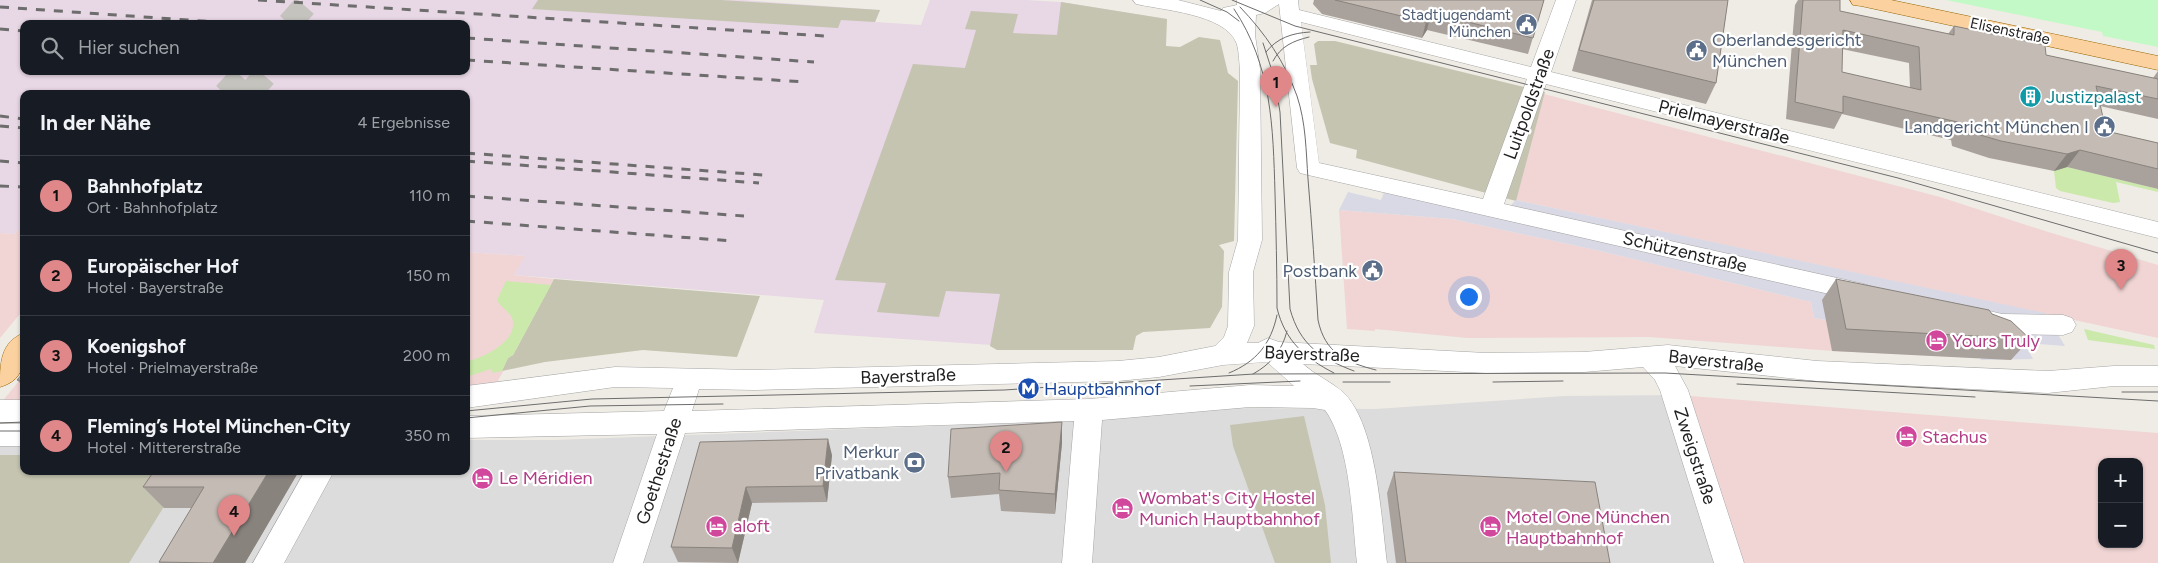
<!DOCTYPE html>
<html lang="de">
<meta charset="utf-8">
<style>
body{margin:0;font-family:Figtree,sans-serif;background:#20242c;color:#f1f3f6}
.controls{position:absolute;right:15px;bottom:15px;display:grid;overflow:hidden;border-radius:10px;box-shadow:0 1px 4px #0004}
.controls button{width:45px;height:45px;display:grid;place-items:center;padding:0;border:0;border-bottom:1px solid #363941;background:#171b24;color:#f1f3f6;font:25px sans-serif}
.you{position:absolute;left:1468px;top:296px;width:18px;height:18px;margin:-12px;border:4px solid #fff;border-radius:50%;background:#1a73e8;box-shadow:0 0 0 8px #1a73e833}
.badge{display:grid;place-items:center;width:32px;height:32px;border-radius:50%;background:#e08789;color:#111;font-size:16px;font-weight:700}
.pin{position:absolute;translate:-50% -41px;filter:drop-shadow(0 1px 2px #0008)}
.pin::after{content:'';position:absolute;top:26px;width:18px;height:15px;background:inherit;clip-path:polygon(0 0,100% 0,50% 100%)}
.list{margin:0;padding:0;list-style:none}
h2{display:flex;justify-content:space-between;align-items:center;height:65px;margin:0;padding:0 20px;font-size:21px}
h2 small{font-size:16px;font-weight:400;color:#9ea1a6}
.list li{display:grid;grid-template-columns:32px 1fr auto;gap:15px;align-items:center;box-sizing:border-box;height:80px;padding:0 20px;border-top:1px solid #363941}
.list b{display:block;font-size:19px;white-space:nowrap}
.list p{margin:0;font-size:16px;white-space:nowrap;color:#9ea1a6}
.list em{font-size:16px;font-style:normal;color:#9ea1a6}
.icon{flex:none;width:28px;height:28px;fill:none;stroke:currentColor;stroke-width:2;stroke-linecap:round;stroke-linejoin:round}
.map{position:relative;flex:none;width:2158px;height:563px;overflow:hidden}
.search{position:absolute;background:#171b24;box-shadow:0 1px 4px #0004;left:20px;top:20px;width:450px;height:55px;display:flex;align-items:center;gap:12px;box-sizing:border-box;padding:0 18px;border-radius:10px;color:#9ea1a6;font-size:19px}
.panel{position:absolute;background:#171b24;box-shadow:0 1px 4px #0004;left:20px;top:90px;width:450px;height:385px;border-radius:10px}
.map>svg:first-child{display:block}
.residential{fill:#dddcdc}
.commercial{fill:#f0d5d4;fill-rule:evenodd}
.industrial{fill:#e8d7e5;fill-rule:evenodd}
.construction{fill:#c4c4b0}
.grass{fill:#cae9ab}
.park{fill:#c3f9c6}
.plaza{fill:#d9d9e5}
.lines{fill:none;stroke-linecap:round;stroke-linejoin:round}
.major-tunnel{stroke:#c5c3bd;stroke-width:24;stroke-dasharray:24 12;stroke-linecap:butt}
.minor-casing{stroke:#a6a6a6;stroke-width:1}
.major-casing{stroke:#976502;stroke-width:1}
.minor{fill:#fff;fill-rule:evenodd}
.major{fill:#fbd29f;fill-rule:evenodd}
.tram{stroke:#6d6d6d;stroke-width:1}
.rail{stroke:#6d6d6d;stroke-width:3;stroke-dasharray:9 9;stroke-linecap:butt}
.wall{fill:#a9a19b;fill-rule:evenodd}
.shaded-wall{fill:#89837e}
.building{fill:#c4bbb4;stroke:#89837e;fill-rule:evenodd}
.labels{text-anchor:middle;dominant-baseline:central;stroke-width:4.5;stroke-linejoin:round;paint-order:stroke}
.far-service-label{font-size:15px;fill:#4e5e75;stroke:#fff;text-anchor:end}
.far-street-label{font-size:15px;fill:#1f1f1f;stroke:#fff}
.service-label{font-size:18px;fill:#4e5e75;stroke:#fff;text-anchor:end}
.culture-label{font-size:18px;fill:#0d838f;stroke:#fff;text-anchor:start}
.street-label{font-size:18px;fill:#1f1f1f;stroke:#fff}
.hotel-label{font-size:18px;fill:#b23c85;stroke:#fff;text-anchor:start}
.transit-label{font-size:18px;fill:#164399;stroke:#fff;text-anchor:start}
</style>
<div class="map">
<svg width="2158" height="563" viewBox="0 0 2158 563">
<rect width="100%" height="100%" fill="#efece5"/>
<!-- residential -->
<path class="residential" d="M1678,395L1739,563H0V441H24V471H466V440H554L1042,422L1225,408L1375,409L1565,396Z"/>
<!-- commercial -->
<path class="commercial" d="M1544,94L1940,197L2045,231L2158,265V338L1516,200Z
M1339,210L1452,219L1600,251L1811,302L1814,318L1825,320L1822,300L1982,358L1832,351L1649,337L1467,338L1375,329V331L1347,329Z
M24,225V309L0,338V233L14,234Z
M466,252L526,256L514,275L554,279L495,386L466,390Z
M24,375V404H0Z
M1678,395L2158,433V563H1739ZM2102,462H2139V544H2102Z"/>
<!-- industrial -->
<path class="industrial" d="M0,0H742L880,10L875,22L921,25L930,0H1025L1061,2L1167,19L1132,350L1036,348L814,333L824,300L514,275L525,256L466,252V94H24V225L14,234L0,233ZM24,24H466V71H24Z"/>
<!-- construction -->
<path class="construction" d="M538,0H721L880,10L875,22L841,20L838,28L532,9Z
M1061,2L1167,19L1166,46L1180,47L1199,37L1220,40L1228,73L1238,81L1234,241L1219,245L1224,251L1222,307L1210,328L1143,332L1136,336L1133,350H997L990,346L1000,294L946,291L939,317L877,312L886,283L835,280L913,64L965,68L976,30L965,29L971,11L1018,14L1013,33L1057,35Z
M1318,41H1335L1545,92L1516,201L1356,158L1357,150L1330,143L1312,79L1310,65H1317L1314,44Z
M554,279L760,296L737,357L643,350L545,362L502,371L508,358L513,355Z
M1304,416L1325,505L1331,563H1275L1233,446L1230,425Z
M0,455H24V471H186L129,563H0Z"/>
<!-- grass -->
<path class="grass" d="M2055,164L2158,189V192L2116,182L2120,202L2113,203L2060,191L2056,188L2054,171L2056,170Z
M506,281L551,285L513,355L508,358L502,371L493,373L491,369L466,377L469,361C485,357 520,340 512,318C509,311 500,307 497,300Z
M2084,329L2154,345L2155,349L2088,340Z"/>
<!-- park -->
<path class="park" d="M1946,0H2158V47L2103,36L2102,32Z"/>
<!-- plaza -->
<path class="plaza" d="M1385,190L1499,217L1516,200L2045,313L2065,346L2024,343L2033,359L1980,360L1982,358L1823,301L1826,320L1814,318L1811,302L1600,251L1452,219L1339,210L1348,192L1381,200Z"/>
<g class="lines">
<!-- major-tunnel -->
<path class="major-tunnel" d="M289,24L310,0
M225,94L246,71
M249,94L269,71"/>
<defs>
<path id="minor" d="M1133,0H1178L1221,11L1223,8L1237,5V0H1298L1299,10L1531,67L1556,0H1576L1551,72L2158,222V238L1546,84L1504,204L1864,284L1873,287L1877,293L1873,299L1864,302L1308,175L1300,173L1297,168L1279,4L1265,13L1256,15L1255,35L1260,69L1262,240L1253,272L1254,326L1247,343H1258L1268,338L1279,342L1486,353L1584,352L1668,345L1817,361L2048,371L2114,366H2158V386H2114L2048,393L1817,381L1675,366L1688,390L1744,563H1714L1660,390L1655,380L1643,367L1584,372L1486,373L1303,364C1315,375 1332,382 1344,393C1377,426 1381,518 1387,563H1357C1352,519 1351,446 1325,410L1313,408L1250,407L1102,420L1092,563H1062L1074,421L685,433L643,563H613L657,434L466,438V416L664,411L673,388L615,387L466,408V386L615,367L755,370L1118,361L1159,357L1215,346L1224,337L1228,326L1229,272L1238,240L1240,69C1239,61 1239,49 1236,42C1224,14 1162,10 1136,4ZM1301,22L1527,79L1483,199L1319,163ZM1267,362L1294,386L1250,385L1089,399L692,411L699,389L755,390L1118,381L1159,377L1223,365Z
M1981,309L2002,314L2063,315L2072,318L2076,325L2072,332L2063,335L2002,334L1972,326L1968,319L1972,312Z
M0,400H24V422H0Z
M0,424H24V446H0Z
M305,471H334L284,563H253Z"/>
<path id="major" d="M1850,0H1891L2158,56V70L1861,6L1853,5Z
M24,333C24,357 28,379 0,387C0,364 0,342 24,333Z"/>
</defs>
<!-- minor casing -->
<use href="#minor" class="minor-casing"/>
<!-- major casing -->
<use href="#major" class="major-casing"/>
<!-- minor -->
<use href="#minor" class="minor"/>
<!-- major -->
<use href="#major" class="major"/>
<!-- tram -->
<path class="tram" d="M1200,0L1227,12L1239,21
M1232,0L1295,26L1898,178L2158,253
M1240,7C1265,33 1285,62 1297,96C1306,123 1306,151 1308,179C1312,226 1315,273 1318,320C1325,353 1345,362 1376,370
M1234,9C1272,66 1273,127 1275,193C1276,231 1277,270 1277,308C1285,341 1305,358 1334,373
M1263,43L1274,77L1280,112L1290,309C1300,345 1320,358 1354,371
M1266,52C1277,38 1292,33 1310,32
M1273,61C1281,46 1293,41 1309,37
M1229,373C1256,362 1271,344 1277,315
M1253,374C1271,364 1282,351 1287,331
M1343,382H1390
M1493,382L1563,381
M1737,384L1975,397
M1190,386L1300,381
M2122,392H2158
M466,411L592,399L1004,390L1254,374L1665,373L2158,401
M466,418L590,406L723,404
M0,423L24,422
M0,431H24"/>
<!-- rail -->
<path class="rail" d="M258,0L825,36
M0,7L246,24
M0,29L24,31
M466,38L814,62
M466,60L805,82
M0,116L24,119
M0,126L24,128
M466,153L763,175
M0,161L24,163
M466,161L759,183
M0,186L24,187
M466,196L744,216
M466,221L733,241"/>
</g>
<!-- wall -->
<path class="wall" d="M1314,0H1544L1528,54L1427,30L1422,38L1322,14L1313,4Z
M1592,0H1728L1716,83L1706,104L1572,71Z
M1798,0H1840V11L1948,34L1954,26L2046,55L2153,78L2158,71V119L2100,106L2106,131L2158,143V189L2067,167L2054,171L1989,158L1952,146L1951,140L1842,114L1834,129L1786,119L1795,5ZM1842,49L1909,63L1910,88L1842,72Z
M1836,279L1992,314L2030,339L2011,360L1832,351L1822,300Z
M24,372V387L17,380Z
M1062,422V443L1055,514L1001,511L999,494L951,498L948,477Z
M700,442L832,455L827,502L752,503L738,563L678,562L671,547Z
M154,471H299L245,563H159V562L192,508H164L143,487Z
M1394,472L1610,563H1396L1387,493Z"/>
<!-- shaded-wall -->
<path class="shaded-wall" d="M1431,13L1427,30L1422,38L1426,22Z
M2080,150L2067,167L2054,171L2067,154Z
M1062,422V443L1055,514V494Z
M828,439L832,455L827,502L823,486Z
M269,471H299L245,563H213Z
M746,487L752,503L738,563L732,548Z"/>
<!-- building -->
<path class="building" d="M1335,0H1544L1533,38L1431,13L1426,22Z
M1594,0H1728L1716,83L1579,50Z
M1803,0H1840V11L1954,35V26L2045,45L2046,55L2158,79V99L2096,86L2106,131L2158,143V169L2080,150L2067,154L2001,141L1963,130L1962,123L1843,96V113L1795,102ZM1843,30L1919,47L1921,90L1842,72Z
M1836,279L1989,310L1992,314L2011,321L2030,339L1846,329Z
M24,372V380H17Z
M1062,422L1055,494L999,490L1000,473L948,477L951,429Z
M828,439L823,486L746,487L732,548L671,547L700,442Z
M154,471H269L213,563L159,562L204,487H143Z
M1394,472L1595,482L1610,563H1406Z"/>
<!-- icons -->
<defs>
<symbol id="civic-disc" viewBox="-11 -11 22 22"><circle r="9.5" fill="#5c6f8a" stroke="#fff"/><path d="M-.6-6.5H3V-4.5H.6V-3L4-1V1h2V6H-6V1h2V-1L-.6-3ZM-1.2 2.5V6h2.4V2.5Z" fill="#fff"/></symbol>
<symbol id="building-disc" viewBox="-11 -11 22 22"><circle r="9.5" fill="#0f9aa8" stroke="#fff"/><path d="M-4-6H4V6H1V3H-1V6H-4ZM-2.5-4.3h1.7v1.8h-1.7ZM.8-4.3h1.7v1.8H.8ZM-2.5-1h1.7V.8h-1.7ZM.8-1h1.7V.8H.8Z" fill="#fff"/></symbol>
<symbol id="hotel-disc" viewBox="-11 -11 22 22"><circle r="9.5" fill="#d1479c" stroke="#fff"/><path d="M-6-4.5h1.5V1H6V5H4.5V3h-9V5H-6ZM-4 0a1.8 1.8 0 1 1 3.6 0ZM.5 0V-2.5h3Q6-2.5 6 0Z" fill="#fff"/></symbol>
<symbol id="metro-disc" viewBox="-11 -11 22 22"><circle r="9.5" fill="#1a4fb4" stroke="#fff"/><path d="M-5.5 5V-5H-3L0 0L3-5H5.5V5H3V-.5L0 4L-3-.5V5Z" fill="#fff"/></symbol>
<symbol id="bank-disc" viewBox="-11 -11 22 22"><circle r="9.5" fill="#5c6f8a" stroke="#fff"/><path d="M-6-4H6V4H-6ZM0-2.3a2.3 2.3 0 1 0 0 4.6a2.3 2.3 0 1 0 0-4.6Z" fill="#fff"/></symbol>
</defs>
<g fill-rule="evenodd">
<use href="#civic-disc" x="1514" y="12" width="25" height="25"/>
<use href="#civic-disc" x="1684" y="38" width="25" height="25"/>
<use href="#building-disc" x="2018" y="84" width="25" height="25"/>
<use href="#civic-disc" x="2092" y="114" width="25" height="25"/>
<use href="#civic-disc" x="1360" y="258" width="25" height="25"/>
<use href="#hotel-disc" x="1924" y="328" width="25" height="25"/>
<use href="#metro-disc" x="1016" y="376" width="25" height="25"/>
<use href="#hotel-disc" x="1894" y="424" width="25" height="25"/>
<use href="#bank-disc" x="902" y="450" width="25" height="25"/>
<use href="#hotel-disc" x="470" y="466" width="25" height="25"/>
<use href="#hotel-disc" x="1110" y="496" width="25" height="25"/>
<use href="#hotel-disc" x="704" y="514" width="25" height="25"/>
<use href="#hotel-disc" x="1478" y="514" width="25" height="25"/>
</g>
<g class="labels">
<!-- far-service labels -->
<g class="far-service-label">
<text x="1511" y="15">Stadtjugendamt<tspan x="1511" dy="17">München</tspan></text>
</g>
<!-- far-street labels -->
<g class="far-street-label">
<text transform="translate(2010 31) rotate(12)">Elisenstraße</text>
</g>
<!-- service labels -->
<g class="service-label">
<text x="1712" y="40" text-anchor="start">Oberlandesgericht<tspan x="1712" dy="21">München</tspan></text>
<text x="2089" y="127">Landgericht München I</text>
<text x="1357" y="271">Postbank</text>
<text x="899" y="452">Merkur<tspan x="899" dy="21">Privatbank</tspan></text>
</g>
<!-- culture labels -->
<g class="culture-label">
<text x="2046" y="97">Justizpalast</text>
</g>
<!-- street labels -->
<g class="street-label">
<text transform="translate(1529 104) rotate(-70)">Luitpoldstraße</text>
<text transform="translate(1724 122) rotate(14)">Prielmayerstraße</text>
<text transform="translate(1685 252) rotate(13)">Schützenstraße</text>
<text transform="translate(1312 354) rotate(2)">Bayerstraße</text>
<text transform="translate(1716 361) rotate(6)">Bayerstraße</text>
<text transform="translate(908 376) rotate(-2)">Bayerstraße</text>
<text transform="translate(1695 456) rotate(72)">Zweigstraße</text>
<text transform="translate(659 471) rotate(-72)">Goethestraße</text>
</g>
<!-- hotel labels -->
<g class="hotel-label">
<text x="1952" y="341">Yours Truly</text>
<text x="1922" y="437">Stachus</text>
<text x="499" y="478">Le Méridien</text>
<text x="1139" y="498">Wombat's City Hostel<tspan x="1139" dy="21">Munich Hauptbahnhof</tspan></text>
<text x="1506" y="517">Motel One München<tspan x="1506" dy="21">Hauptbahnhof</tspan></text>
<text x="733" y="526">aloft</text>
</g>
<!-- transit labels -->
<g class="transit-label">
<text x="1044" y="389">Hauptbahnhof</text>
</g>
</g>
</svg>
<div class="controls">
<button>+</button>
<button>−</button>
</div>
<div class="you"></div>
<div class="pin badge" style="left:1276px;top:107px">1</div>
<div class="pin badge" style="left:1006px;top:472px">2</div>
<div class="pin badge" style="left:2121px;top:290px">3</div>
<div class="pin badge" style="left:234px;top:536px">4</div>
<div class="search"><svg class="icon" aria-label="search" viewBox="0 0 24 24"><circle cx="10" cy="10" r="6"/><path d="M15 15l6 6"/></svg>Hier suchen</div>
<section class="panel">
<h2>In der Nähe<small>4 Ergebnisse</small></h2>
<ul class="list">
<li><span class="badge">1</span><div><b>Bahnhofplatz</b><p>Ort · Bahnhofplatz</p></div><em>110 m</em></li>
<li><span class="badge">2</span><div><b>Europäischer Hof</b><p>Hotel · Bayerstraße</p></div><em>150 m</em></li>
<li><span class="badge">3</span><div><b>Koenigshof</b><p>Hotel · Prielmayerstraße</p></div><em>200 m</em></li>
<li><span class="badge">4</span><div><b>Fleming’s Hotel München-City</b><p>Hotel · Mittererstraße</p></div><em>350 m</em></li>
</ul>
</section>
</div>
